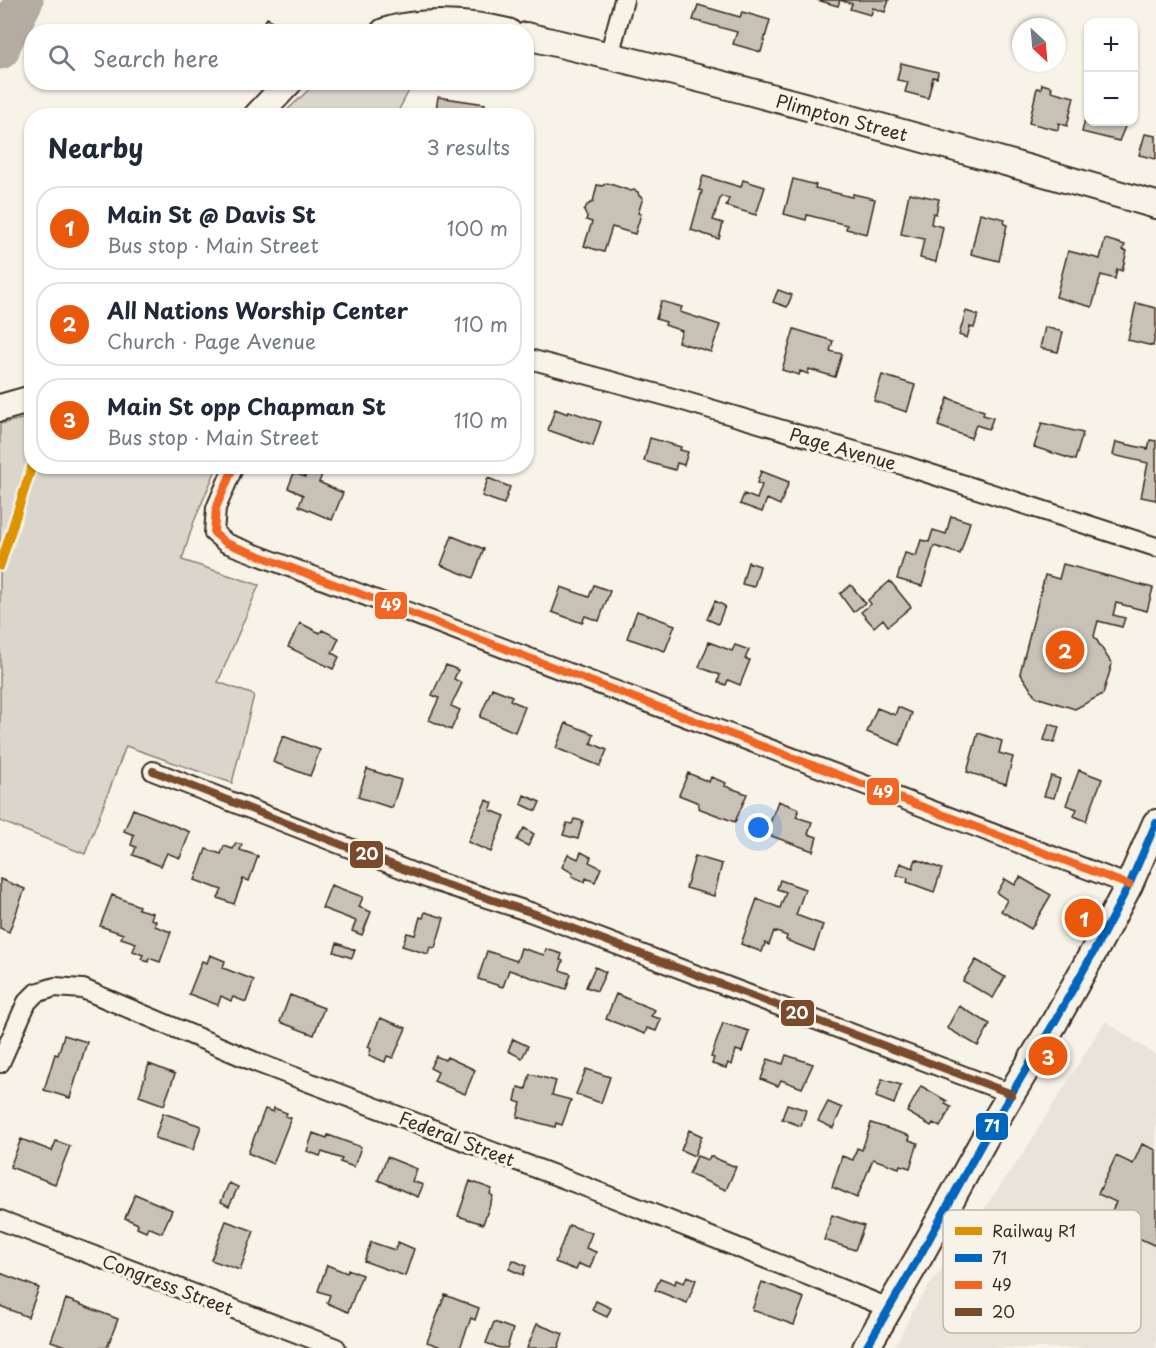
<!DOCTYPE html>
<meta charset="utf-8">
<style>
body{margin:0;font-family:"Playpen Sans",sans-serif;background:#f6f6f7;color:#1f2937}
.controls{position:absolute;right:18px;top:18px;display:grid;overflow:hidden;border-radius:12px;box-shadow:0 2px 4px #0004}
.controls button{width:54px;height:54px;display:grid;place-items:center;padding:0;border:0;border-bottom:2px solid #e0e1e3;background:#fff;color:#1f2937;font:30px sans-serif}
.compass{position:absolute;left:1012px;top:18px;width:54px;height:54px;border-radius:50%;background:#fff;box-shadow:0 2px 4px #0004;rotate:154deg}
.you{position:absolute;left:759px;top:828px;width:21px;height:21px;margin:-15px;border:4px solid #fff;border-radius:50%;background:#1a73e8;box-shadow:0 0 0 9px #1a73e833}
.badge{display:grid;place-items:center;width:39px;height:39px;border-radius:50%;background:#ea580c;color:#fff;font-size:20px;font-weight:700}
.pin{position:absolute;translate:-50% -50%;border:3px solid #fff;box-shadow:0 2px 6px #0006}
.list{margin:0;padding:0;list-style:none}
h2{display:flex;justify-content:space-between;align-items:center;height:78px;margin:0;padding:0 24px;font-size:26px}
h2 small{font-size:20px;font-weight:400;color:#747a83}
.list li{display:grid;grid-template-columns:39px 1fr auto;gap:18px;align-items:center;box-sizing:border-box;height:84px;margin:0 12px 12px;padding:0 12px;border:2px solid #e0e1e3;border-radius:24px}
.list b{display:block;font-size:22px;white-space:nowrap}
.list p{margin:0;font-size:20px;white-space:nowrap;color:#747a83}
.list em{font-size:20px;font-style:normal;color:#747a83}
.icon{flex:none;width:33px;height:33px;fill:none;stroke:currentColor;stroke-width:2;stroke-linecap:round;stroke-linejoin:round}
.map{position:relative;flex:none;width:1156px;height:1348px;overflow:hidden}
.search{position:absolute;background:#fff;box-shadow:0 2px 4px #0004;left:24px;top:24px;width:510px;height:66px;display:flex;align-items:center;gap:15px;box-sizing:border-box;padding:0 21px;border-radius:24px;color:#747a83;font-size:22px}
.panel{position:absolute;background:#fff;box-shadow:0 2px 4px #0004;left:24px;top:108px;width:510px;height:366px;border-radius:24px}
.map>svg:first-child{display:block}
.built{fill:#e9e4d9}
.green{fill:#dbd6cb;stroke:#8b8074;stroke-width:1.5}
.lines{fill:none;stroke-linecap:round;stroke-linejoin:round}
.river{stroke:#b4aca0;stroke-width:39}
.building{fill:#c8c1b6;stroke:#3b2a1e;stroke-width:1.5}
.street-casing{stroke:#3b2a1e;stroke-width:22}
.secondary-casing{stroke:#3b2a1e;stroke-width:30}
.street{stroke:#f7f3e8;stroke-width:18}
.secondary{stroke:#f7f3e8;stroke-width:26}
.bus-1-casing{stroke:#f7f3e8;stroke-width:12}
.bus-2-casing{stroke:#f7f3e8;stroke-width:12}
.bus-3-casing{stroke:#f7f3e8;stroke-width:12}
.bus-1{stroke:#0065bd;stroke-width:8}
.bus-2{stroke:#f26522;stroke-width:8}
.bus-3{stroke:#7a4b2a;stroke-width:8}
.rail-1-casing{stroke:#f7f3e8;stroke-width:14}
.rail-1{stroke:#db9304;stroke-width:9}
.labels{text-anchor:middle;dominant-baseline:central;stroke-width:6;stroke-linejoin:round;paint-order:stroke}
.street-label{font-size:18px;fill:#3b2a1e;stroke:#f7f3e8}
.key{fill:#f7f3e8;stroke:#bfb7ab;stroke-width:1.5}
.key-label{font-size:16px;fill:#3b2a1e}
.line-badge{stroke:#f7f3e8;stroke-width:2}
.badge-label{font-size:16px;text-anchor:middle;font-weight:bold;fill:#fff}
</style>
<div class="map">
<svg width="1156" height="1348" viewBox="0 0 1156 1348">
<rect width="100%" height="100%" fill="#f7f3e8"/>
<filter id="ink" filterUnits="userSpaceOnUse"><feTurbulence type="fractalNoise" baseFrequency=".0167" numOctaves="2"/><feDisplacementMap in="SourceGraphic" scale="12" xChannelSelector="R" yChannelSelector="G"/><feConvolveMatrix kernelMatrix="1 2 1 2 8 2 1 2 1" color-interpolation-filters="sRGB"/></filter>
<g filter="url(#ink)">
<!-- built -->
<path class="built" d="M1105,1021L1156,1055V1348H894L918,1302L1024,1152Z"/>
<!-- green -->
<path class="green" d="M316,83V82L416,83L412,85L396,115H282Z
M31,417L32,466L217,467L193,524L182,560L259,585L218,682L254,695L232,783L126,746L85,854L0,821V424Z"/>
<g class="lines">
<!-- river -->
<path class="river" d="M0,50L3,41L24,0"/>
</g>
<!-- building -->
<path class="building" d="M817,0H889L885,12L873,8L871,15L850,9L852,4L840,0L838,6Z
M698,5L740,17L742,12L770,20L761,52L733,44L737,32L693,20Z
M267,18L288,31L287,32H258Z
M901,63L938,72L937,78L933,77L928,98L905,92L908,82L897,80Z
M1042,84L1052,87L1051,91L1074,97L1067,126L1059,123L1058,130L1029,123L1037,88L1041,89Z
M438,97L485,104L484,112L498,114V116H435Z
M1088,107V122H1127L1119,141L1082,132Z
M1145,134L1156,136V159L1139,155Z
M703,176L741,187L743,180L765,187L756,215L726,206L729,199L721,196L713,220L723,223L719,239L691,230L702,191L699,190Z
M793,179L816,185L815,188L852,197L853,194L875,199L867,234L846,229L847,225L807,215L806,220L784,214Z
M607,183L631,191L634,190L638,192L639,196L643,198L638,213L641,214L635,234L612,227L604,252L584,246L592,222L586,220L587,217L584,211L587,205L593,202L597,185L602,186Z
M909,193L939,199L936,214L933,213L931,224L943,227L936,262L920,258L924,239L901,234Z
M980,213L1005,219L1004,224L1007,225L999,261L971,254Z
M1105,239L1125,245L1123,250L1127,251L1122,271L1117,269L1115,279L1101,275L1092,307L1056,297L1068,251L1100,259Z
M778,290L792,295L787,307L773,302Z
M661,301L682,307L680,312L720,325L711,352L678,342L682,331L665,325L666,322L656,319Z
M1136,303L1156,308V331L1153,346L1128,340Z
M966,311L978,315L974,328L970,327L967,338L959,335Z
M1045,327L1063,332L1058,352L1040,348Z
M794,329L833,341L830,351L842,354L835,377L809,369L808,374L800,371L799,375L782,370Z
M882,375L915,385L907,412L874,401Z
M948,398L984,411L983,415L993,418L989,429L976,425L971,438L938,426Z
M555,409L568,414L569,411L601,422L593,446L548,430Z
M1042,423L1083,433L1075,460L1034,447Z
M650,438L681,447L680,450L688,452L684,465L677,463L675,470L644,461Z
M1150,440L1156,441V500L1141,497L1148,463L1113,455L1116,442L1148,449Z
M309,466H315L324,470L319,482L343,493L332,520L299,506L303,495L288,488L294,473L305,477Z
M761,471L789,482L780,505L767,499L762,512L740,504L744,494L757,499L762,485L757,483Z
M488,478L510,487L504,504L482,496Z
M951,516L970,522L960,554L934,546L922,586L897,579L905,553L916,556L921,540L929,542L933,530L946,534Z
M452,536L484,549L473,578L441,565Z
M748,562L760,566L754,587L742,584Z
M1063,564L1153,588L1147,611L1116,603L1113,615L1125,618L1122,627L1098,621L1094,636L1112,664L1103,694L1075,709L1036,697L1020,673L1045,575L1059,579Z
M890,581L911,607L888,626L883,619L874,627L861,612L871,604L868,600Z
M594,585L610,591L599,621L585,616L582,623L552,612L561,587L589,597Z
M851,585L865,603L853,612L840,594Z
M715,601L725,606L718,624L707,619Z
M637,611L675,625L665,651L627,638Z
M300,623L320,633L322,630L339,638L332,653L339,657L333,669L288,647Z
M709,642L732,651L735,645L749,650L745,659L750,660L740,685L728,680L726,685L718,682L720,675L699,667Z
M446,665L458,670L454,679L462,683L451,706L460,710L451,730L429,720L439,698L432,695Z
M492,688L512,696L510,700L525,707L515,732L480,717Z
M898,707L912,713L900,745L867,732L877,708L895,715Z
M566,723L594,734L591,743L607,750L600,766L556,748Z
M1049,724L1059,727L1054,743L1044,740Z
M978,733L1002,741L999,753L1013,757L1006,784L967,772Z
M283,736L320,750L310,776L273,762Z
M367,769L401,780L392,808L358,797Z
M1079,770L1102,779L1086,821L1074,816L1077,809L1066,805Z
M688,773L709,782L711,777L726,783L725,786L747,794L735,822L698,808L699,803L679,795Z
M1051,776L1060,779L1054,798L1044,796Z
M524,795L540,802L536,811L521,804Z
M486,800L493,803L490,810L505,816L491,852L468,842Z
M778,801L799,809L796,817L812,822L808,834L817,837L813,851L766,834Z
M133,809L190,832L180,858L167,853L161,866L133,855L136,847L131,845L134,835L124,831Z
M574,819L583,821L578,839L563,835L567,823L572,824Z
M524,828L534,834L528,846L517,840Z
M236,843L242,845L240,850L258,856L249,881L243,879L234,904L218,898L222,890L195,880L206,849L221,854L224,846L233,849Z
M581,852L591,857L589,862L601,868L595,882L586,878L585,882L572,876L573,873L562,867L568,854L578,859Z
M695,856L722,864L714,896L686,888Z
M916,859L942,869L934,892L907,882L908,878L896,875L900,863L913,868Z
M1020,877L1051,895L1031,929L1001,911L1007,900L997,893L1005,879L1015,885Z
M0,879L25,889L9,932L0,928Z
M780,880L805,889L796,915L823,925L814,951L786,940L787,936L774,931L769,945L765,943L762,952L741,944L757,899L780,908L786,892L777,889Z
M331,885L363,897L359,907L371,912L362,935L352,931L356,921L322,908Z
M112,895L139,906L138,909L153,913L151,919L156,921L155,926L171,932L160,962L149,958L148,962L141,959L143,955L133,951L136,943L121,938L123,934L100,926Z
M425,912L444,918L435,948L430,947L428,954L402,946L407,933L415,935L420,917L423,918Z
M337,943L355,950L352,958L334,952Z
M521,948L544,955L546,949L562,954L560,960L563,961L560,970L571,974L566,989L509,970L503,987L478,979L487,951L517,961Z
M210,955L225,961L223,968L254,980L246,1002L233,997L231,1001L221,996L218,1005L189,994L202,961L207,963Z
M976,960L1005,977L993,998L963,981Z
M595,967L606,972L597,991L586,987Z
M616,994L655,1010L651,1016L661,1019L656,1031L647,1028L645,1034L606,1019Z
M290,995L324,1008L314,1035L280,1022Z
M959,1006L990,1024L978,1046L947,1028Z
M380,1018L406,1028L393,1058L387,1056L385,1062L369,1055L371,1049L368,1047Z
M723,1023L749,1031L742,1052L736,1050L732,1065L728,1063L726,1068L712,1064L714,1058L711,1057Z
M64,1035L87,1042L70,1098L44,1090L55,1054L58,1055Z
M513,1039L528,1046L522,1058L508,1051Z
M786,1055L813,1064L802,1088L781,1080L778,1086L761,1079L768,1059L783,1064Z
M436,1056L445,1060L447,1057L475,1070L465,1094L434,1081L438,1072L430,1068Z
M149,1064L175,1074L164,1105L139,1096Z
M586,1069L610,1077L601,1103L576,1094Z
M530,1074L556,1081L552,1095L571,1100L562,1125L556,1123L555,1127L517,1117L521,1103L515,1101L518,1087L526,1089Z
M882,1079L901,1085L894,1104L876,1097Z
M921,1086L947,1101L945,1104L951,1107L940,1127L933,1123L931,1126L907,1112Z
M828,1102L842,1108L833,1128L818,1121Z
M787,1104L806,1110L801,1126L782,1119Z
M274,1108L287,1113L285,1116L291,1118L273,1164L248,1153L265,1109L273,1112Z
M163,1113L201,1126L193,1150L155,1138Z
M871,1123L910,1136L909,1140L918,1143L910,1168L900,1165L899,1168L873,1159L857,1198L832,1187L842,1156L853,1160L857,1148L862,1150Z
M689,1130L702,1136L694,1156L681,1150Z
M313,1133L327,1138L328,1135L361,1147L354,1167L340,1162L342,1159L322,1152L320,1156L307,1151Z
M21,1139L52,1151L56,1141L70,1146L55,1184L10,1167Z
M1142,1144L1156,1150V1246L1106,1223L1116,1202L1098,1194L1116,1156L1133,1164Z
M697,1156L708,1160L710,1156L736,1167L726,1190L689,1174Z
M387,1157L417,1169L412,1181L423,1185L418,1197L378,1180Z
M470,1181L492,1189L490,1194L493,1196L483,1224L458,1216Z
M229,1183L238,1187L229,1206L221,1202Z
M135,1194L172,1210L162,1233L148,1227L146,1232L137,1228L138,1224L125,1218Z
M832,1215L864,1226L855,1250L824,1240Z
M226,1221L254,1231L240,1270L211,1260Z
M569,1225L592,1233L586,1248L596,1252L590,1268L579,1264L576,1270L555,1262Z
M371,1242L395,1250L398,1242L414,1249L405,1276L364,1261Z
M513,1260L526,1266L523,1275L509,1269Z
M327,1265L347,1273L348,1269L362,1275L348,1312L327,1303L330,1295L318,1291Z
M0,1273L39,1288L28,1317L0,1306Z
M687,1276L696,1280L687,1303L655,1290L660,1278L675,1284L676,1280L684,1283Z
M762,1282L804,1298L794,1325L752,1310Z
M445,1295L479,1308L475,1320L471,1318L460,1348H444L427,1342Z
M66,1299L118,1319L107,1348H71L51,1341Z
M596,1301L611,1308L607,1317L592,1310Z
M494,1322L513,1329L507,1348H500L486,1343Z
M537,1324L563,1334L558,1348H527Z"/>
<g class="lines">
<defs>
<path id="street" d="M609,56L624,0
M526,358L673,398L906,466L1156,547
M234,466L216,508L214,533L226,543L1129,885
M153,771L434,881L530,912L1012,1094
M0,1063L27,1002L36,993L55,987L83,989L258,1063L586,1187L889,1308
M0,1220L336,1348"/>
<path id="secondary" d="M384,32C418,20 472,23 508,32
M526,36C738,85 947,145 1156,205
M257,116L289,82
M0,408L32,399
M866,1348L922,1252L986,1136L1054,1023L1098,944L1129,885L1156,823"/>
</defs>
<!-- street casing -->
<use href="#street" class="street-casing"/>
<!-- secondary casing -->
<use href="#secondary" class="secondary-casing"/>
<!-- street -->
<use href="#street" class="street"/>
<!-- secondary -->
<use href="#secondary" class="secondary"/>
<defs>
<path id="bus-1" d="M866,1348L922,1252L986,1136L1054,1023L1098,944L1129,885L1156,823"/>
<path id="bus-2" d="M234,466L216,508L214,533L226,543L1129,885"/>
<path id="bus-3" d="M153,771L434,881L530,912L1012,1094"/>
</defs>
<!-- bus-1 casing -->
<use href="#bus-1" class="bus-1-casing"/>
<!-- bus-2 casing -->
<use href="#bus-2" class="bus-2-casing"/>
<!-- bus-3 casing -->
<use href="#bus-3" class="bus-3-casing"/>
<!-- bus-1 -->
<use href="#bus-1" class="bus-1"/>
<!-- bus-2 -->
<use href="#bus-2" class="bus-2"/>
<!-- bus-3 -->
<use href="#bus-3" class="bus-3"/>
<defs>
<path id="rail-1" d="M0,566L32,466"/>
</defs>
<!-- rail-1 casing -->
<use href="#rail-1" class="rail-1-casing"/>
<!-- rail-1 -->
<use href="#rail-1" class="rail-1"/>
</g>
</g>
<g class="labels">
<!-- street labels -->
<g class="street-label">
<text transform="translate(842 117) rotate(15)">Plimpton Street</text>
<text transform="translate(843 448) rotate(16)">Page Avenue</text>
<text transform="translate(457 1138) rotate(21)">Federal Street</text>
<text transform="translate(168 1284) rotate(21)">Congress Street</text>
</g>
</g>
<!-- legend -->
<rect x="943" y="1210" width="198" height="123" rx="9" class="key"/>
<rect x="955" y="1227" width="27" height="8" fill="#db9304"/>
<rect x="955" y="1254" width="27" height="8" fill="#0065bd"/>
<rect x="955" y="1281" width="27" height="8" fill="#f26522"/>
<rect x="955" y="1308" width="27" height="8" fill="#7a4b2a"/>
<g class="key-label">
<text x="992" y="1237">Railway R1</text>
<text x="992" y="1264">71</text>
<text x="992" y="1291">49</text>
<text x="992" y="1318">20</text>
</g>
<g class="line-badge">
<rect x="374" y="591" width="34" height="29" rx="6" fill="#f26522"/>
<rect x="866" y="777" width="34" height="29" rx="6" fill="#f26522"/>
<rect x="349" y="840" width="35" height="29" rx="6" fill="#7a4b2a"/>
<rect x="780" y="999" width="35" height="28" rx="6" fill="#7a4b2a"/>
<rect x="975" y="1112" width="34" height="29" rx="6" fill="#0065bd"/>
</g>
<g class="badge-label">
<text x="391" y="611">49</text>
<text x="883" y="798">49</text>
<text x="367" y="860">20</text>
<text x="797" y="1019">20</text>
<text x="992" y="1132">71</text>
</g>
</svg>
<div class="controls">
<button>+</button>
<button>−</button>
</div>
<svg class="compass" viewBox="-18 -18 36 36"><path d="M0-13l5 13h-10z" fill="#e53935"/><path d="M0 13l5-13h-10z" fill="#747a83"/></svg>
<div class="you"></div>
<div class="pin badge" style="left:1084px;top:918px">1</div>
<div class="pin badge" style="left:1065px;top:650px">2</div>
<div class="pin badge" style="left:1048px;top:1056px">3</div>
<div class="search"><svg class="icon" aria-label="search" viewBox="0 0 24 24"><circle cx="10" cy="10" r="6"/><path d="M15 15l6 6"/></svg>Search here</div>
<section class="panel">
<h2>Nearby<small>3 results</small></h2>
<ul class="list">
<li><span class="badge">1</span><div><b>Main St @ Davis St</b><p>Bus stop · Main Street</p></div><em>100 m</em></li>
<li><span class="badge">2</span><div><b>All Nations Worship Center</b><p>Church · Page Avenue</p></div><em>110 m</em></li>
<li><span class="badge">3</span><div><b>Main St opp Chapman St</b><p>Bus stop · Main Street</p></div><em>110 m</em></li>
</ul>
</section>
</div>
